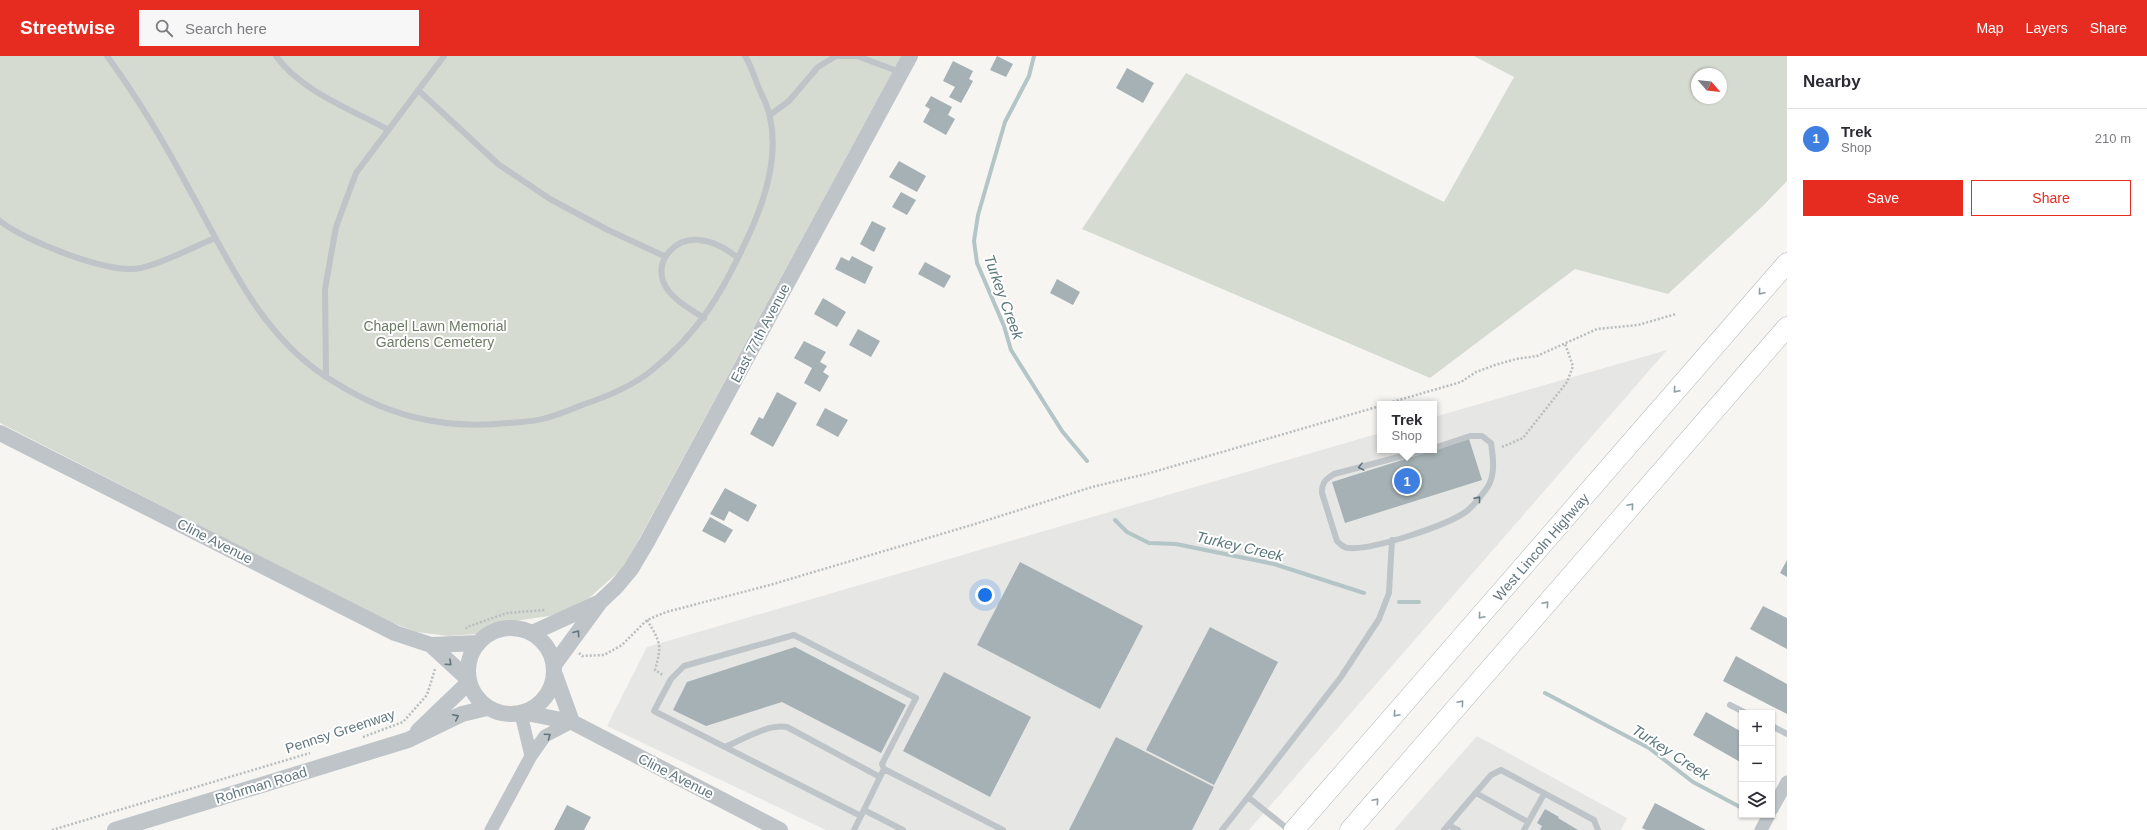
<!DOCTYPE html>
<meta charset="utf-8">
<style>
body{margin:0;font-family:Arial,sans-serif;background:#f7f7f7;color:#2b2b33}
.controls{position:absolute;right:12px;bottom:12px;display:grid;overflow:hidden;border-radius:0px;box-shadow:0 1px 3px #0004}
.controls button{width:36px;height:36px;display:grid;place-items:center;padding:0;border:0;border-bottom:1px solid #e1e1e2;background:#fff;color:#2b2b33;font:20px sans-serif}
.compass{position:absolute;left:1691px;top:12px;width:36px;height:36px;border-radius:50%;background:#fff;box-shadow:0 1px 3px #0004;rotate:118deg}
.you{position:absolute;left:985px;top:539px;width:14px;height:14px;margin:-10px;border:3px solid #fff;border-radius:50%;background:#1a73e8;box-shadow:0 0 0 6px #1a73e833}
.badge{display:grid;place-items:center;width:26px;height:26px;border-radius:50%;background:#e62b21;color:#fff;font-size:13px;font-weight:700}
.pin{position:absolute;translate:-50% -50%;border:2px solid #fff;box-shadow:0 1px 4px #0006}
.popup{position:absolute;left:1377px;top:345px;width:60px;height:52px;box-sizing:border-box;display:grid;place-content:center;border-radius:0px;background:#fff;filter:drop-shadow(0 1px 3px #0005);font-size:13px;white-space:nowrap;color:#7c7c81}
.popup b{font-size:15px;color:#2b2b33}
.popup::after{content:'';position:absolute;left:50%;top:100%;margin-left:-8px;border:8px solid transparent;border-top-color:#fff}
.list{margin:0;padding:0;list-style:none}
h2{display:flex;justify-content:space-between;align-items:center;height:52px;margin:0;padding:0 16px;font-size:17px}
h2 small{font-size:13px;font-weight:400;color:#7c7c81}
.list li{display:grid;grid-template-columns:26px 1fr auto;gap:12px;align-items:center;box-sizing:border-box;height:60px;padding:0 16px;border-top:1px solid #e1e1e2}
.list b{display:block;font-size:15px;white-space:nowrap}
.list p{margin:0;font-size:13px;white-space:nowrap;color:#7c7c81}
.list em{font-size:13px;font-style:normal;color:#7c7c81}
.actions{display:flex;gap:8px;padding:12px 16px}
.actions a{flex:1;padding:9px 0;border:1px solid #e62b21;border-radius:0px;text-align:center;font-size:14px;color:#e62b21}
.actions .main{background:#e62b21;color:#fff}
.icon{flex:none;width:22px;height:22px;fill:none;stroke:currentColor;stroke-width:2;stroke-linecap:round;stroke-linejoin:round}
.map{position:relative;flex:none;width:1787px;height:774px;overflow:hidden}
header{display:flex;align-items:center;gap:24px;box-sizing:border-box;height:56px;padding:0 20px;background:#e62b21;color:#fff}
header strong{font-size:19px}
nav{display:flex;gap:22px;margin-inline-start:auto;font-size:14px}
.search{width:280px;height:36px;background:#f7f7f7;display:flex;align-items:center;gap:10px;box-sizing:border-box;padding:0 14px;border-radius:0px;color:#7c7c81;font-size:15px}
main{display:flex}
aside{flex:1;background:#fff}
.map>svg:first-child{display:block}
.built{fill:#e6e7e5}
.green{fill:#d6dbd1;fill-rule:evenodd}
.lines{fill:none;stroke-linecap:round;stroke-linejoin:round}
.stream{stroke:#b3c5c6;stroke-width:4}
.building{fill:#a5b1b4}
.primary-casing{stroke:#b2b8bb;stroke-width:21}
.path{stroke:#b8bdbe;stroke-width:2.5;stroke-dasharray:2 2;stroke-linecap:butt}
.service{stroke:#bec4c7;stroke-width:6}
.minor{stroke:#bec4c7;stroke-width:13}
.tertiary{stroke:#bec4c7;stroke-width:16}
.primary{stroke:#fff;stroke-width:20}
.oneway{stroke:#909fa5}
.oneway2{stroke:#60767e}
.labels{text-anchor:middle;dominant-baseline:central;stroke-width:4;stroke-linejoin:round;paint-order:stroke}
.park-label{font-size:14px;fill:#6c7b63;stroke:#fff}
.street-label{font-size:14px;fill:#60767e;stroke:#fff}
.water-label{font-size:15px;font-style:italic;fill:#5a7779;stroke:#fff}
</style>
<header>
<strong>Streetwise</strong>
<div class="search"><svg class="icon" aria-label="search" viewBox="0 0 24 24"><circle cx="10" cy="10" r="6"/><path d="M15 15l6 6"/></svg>Search here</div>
<nav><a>Map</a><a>Layers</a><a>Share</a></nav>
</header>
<main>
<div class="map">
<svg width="1787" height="774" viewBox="0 0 1787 774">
<rect width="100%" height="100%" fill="#f6f5f2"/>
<!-- built -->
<path class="built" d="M1667,294L1249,774H826L607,670L647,591L1380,377V394H1434V361Z
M1477,680L1627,762L1621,774H1394Z"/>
<!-- green -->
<path class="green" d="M0,0H901L624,511L588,543L556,559L508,566L478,578L448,580L417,576L385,564L0,367Z
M1474,0H1787V125L1763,150L1668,238L1575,213L1430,322L1082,173L1186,17L1444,146L1514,21ZM1697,18H1721V42H1697Z"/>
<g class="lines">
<!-- stream -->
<path class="stream" d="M1034,0L1029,20L1005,66L978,159L974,185L977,207L1004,270L1011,294L1062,375L1087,405
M1115,464L1127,476L1149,487L1176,488L1274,508L1364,537
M1399,546H1419
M1545,637L1649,692L1693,726L1742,752"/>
</g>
<!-- building -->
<path class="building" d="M997,0L1013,8L1006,21L990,14Z
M953,5L973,15L969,23L973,25L961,47L949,41L955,31L943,25Z
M1127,12L1154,27L1143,47L1116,32Z
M931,40L952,51L948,59L955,63L946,79L923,66L930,53L925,50Z
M899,105L926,120L917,136L889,121Z
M901,136L916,144L907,159L892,151Z
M872,165L886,172L874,196L860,188Z
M852,200L873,211L865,228L835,213L841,201L849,205Z
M925,206L951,220L944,232L918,218Z
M1057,223L1080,236L1073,249L1050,237Z
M823,242L846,256L837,271L814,258Z
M858,273L880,285L871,301L849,289Z
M804,285L826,296L820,306L827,310L823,316L829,320L820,336L804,327L812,312L794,302Z
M777,336L797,347L773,391L750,378L759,361L763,363Z
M825,352L848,364L838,381L816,369Z
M1469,383L1482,424L1345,467L1332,426Z
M725,432L757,449L748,466L729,455L724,465L710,458Z
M710,461L733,474L725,487L702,475Z
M1787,504V521L1780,517Z
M1020,506L1143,570L1100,653L977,589Z
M1763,550L1787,562V593L1750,573Z
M1210,571L1278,606L1214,729L1146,694Z
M795,591L906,649L881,697L782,646L706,670L673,654L687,626Z
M1736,600L1787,628V658L1723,625Z
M944,616L1031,661L990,741L903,695Z
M1706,656L1742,676V707L1693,679Z
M1116,681L1214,731L1192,774H1069Z
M1655,747L1706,774H1646L1642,772Z
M567,749L591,761L584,774H554Z
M1545,753L1559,761L1558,762L1578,774H1540L1542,770L1537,767Z"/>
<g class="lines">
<defs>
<path id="primary" d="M1294,774L1787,207
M1350,774L1787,271"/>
</defs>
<!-- primary casing -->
<use href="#primary" class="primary-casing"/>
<!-- path -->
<path class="path" d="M1385,348L1461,326L1476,316L1495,309L1516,303L1537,300L1597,273L1638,269L1676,258
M1502,391L1523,382L1567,326L1573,310L1565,288
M647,564C661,587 662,589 655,614L663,619
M466,573L467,571L507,557L545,554
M579,597L582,600L604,599L622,589L647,564L666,556L770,529L975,468L1092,431L1150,417L1380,350
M363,681L403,666L427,639L435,613
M52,774L310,697"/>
<!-- service -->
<path class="service" d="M107,0C137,41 164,86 188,131C226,199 258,276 325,320C383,359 439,374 508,367C520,366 534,366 546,362C558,359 570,354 582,349C606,341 631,331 651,315C699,277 722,237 747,183C764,147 779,101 770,61C768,50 762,40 758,30C754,20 751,9 745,0
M276,0C301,35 350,53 387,73
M418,34L498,108L550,143L606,173L664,200
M770,59L789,45L818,11L836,0H857L900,16
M0,165C25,185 110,219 141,212C166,206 191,192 215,182
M704,262C690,253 669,242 663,225C656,202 676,182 699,184C713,185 728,194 738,202
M326,321L325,233L336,171L356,117L444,0
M1425,394L1334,418C1325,424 1322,426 1322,437L1337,485C1341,489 1344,492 1349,492C1374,494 1448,469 1467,455C1474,449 1482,439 1487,432C1496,419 1493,401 1491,387L1482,380H1470L1434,392
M1730,649L1746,657
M1772,670L1787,678
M725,691C744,683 767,668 787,671L880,721
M1476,737L1528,766
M1248,741L1341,621L1379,563L1389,537L1392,484
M864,754L903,774
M861,760L654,655L671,623L684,610L794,579L916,642L882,708L884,713
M1448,769L1458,774
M854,774L884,713L1003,774
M1222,774L1248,741L1289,774
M1444,774L1491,719L1501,714L1594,764L1598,774
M1524,774L1544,738"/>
<!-- minor -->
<path class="minor" d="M521,658L531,700
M1772,753L1787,726
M491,774L531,700L545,680L572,666
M1761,774L1769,759"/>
<!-- tertiary -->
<path class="tertiary" d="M0,377L395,577L431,589L478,587
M468 615a43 43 0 1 1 86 0a43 43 0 1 1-86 0Z
M532,577L598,547
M431,589L469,624
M554,609L600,546L616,531L631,513L647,486L910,0
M555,619L572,666
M526,657L572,666L780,774
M418,675L469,626
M115,774L408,684L462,658L487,652"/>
<!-- primary -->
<use href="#primary" class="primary"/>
</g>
<!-- one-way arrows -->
<defs><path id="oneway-chevron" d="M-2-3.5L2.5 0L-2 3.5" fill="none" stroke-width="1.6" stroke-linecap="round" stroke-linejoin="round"/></defs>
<g class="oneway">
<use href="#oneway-chevron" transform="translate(1761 236) rotate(131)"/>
<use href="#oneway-chevron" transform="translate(1676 334) rotate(131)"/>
<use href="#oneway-chevron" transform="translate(1631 450) rotate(-49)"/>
<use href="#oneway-chevron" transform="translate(1546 548) rotate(-49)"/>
<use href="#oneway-chevron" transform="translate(1481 560) rotate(131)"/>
<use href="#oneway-chevron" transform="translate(1461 647) rotate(-49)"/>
<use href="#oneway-chevron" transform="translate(1396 658) rotate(131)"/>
<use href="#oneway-chevron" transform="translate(1376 745) rotate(-49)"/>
</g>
<g class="oneway2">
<use href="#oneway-chevron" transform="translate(1361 411) rotate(166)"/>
<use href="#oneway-chevron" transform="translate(1478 443) rotate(-51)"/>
<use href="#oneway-chevron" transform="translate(577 577) rotate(-54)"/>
<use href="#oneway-chevron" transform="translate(449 607) rotate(42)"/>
<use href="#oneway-chevron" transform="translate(456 661) rotate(-26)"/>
<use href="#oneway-chevron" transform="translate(548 680) rotate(-35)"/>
</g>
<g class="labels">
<!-- park labels -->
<g class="park-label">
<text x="435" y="270">Chapel Lawn Memorial<tspan x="435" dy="16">Gardens Cemetery</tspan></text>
</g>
<!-- street labels -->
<g class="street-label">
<text transform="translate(760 277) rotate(-62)">East 77th Avenue</text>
<text transform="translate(215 485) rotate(27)">Cline Avenue</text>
<text transform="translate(1541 491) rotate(-49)">West Lincoln Highway</text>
<text transform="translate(340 675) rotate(-18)">Pennsy Greenway</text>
<text transform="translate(676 720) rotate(27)">Cline Avenue</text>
<text transform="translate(261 729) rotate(-17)">Rohrman Road</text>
</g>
<!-- water labels -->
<g class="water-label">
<text transform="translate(1004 241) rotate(70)">Turkey Creek</text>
<text transform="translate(1240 490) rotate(13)">Turkey Creek</text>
<text transform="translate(1671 696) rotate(33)">Turkey Creek</text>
</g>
</g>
</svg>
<div class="controls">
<button>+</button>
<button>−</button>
<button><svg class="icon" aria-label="layers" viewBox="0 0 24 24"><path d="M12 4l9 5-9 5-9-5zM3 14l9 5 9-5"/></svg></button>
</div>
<svg class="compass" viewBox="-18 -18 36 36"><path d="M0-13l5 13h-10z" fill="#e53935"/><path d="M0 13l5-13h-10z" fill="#7c7c81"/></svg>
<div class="you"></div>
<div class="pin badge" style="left:1407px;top:425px;background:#3f7fe0">1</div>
<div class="popup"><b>Trek</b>Shop</div>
</div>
<aside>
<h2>Nearby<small></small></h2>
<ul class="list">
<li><span class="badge" style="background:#3f7fe0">1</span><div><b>Trek</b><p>Shop</p></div><em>210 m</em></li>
</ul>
<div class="actions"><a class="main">Save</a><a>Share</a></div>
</aside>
</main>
